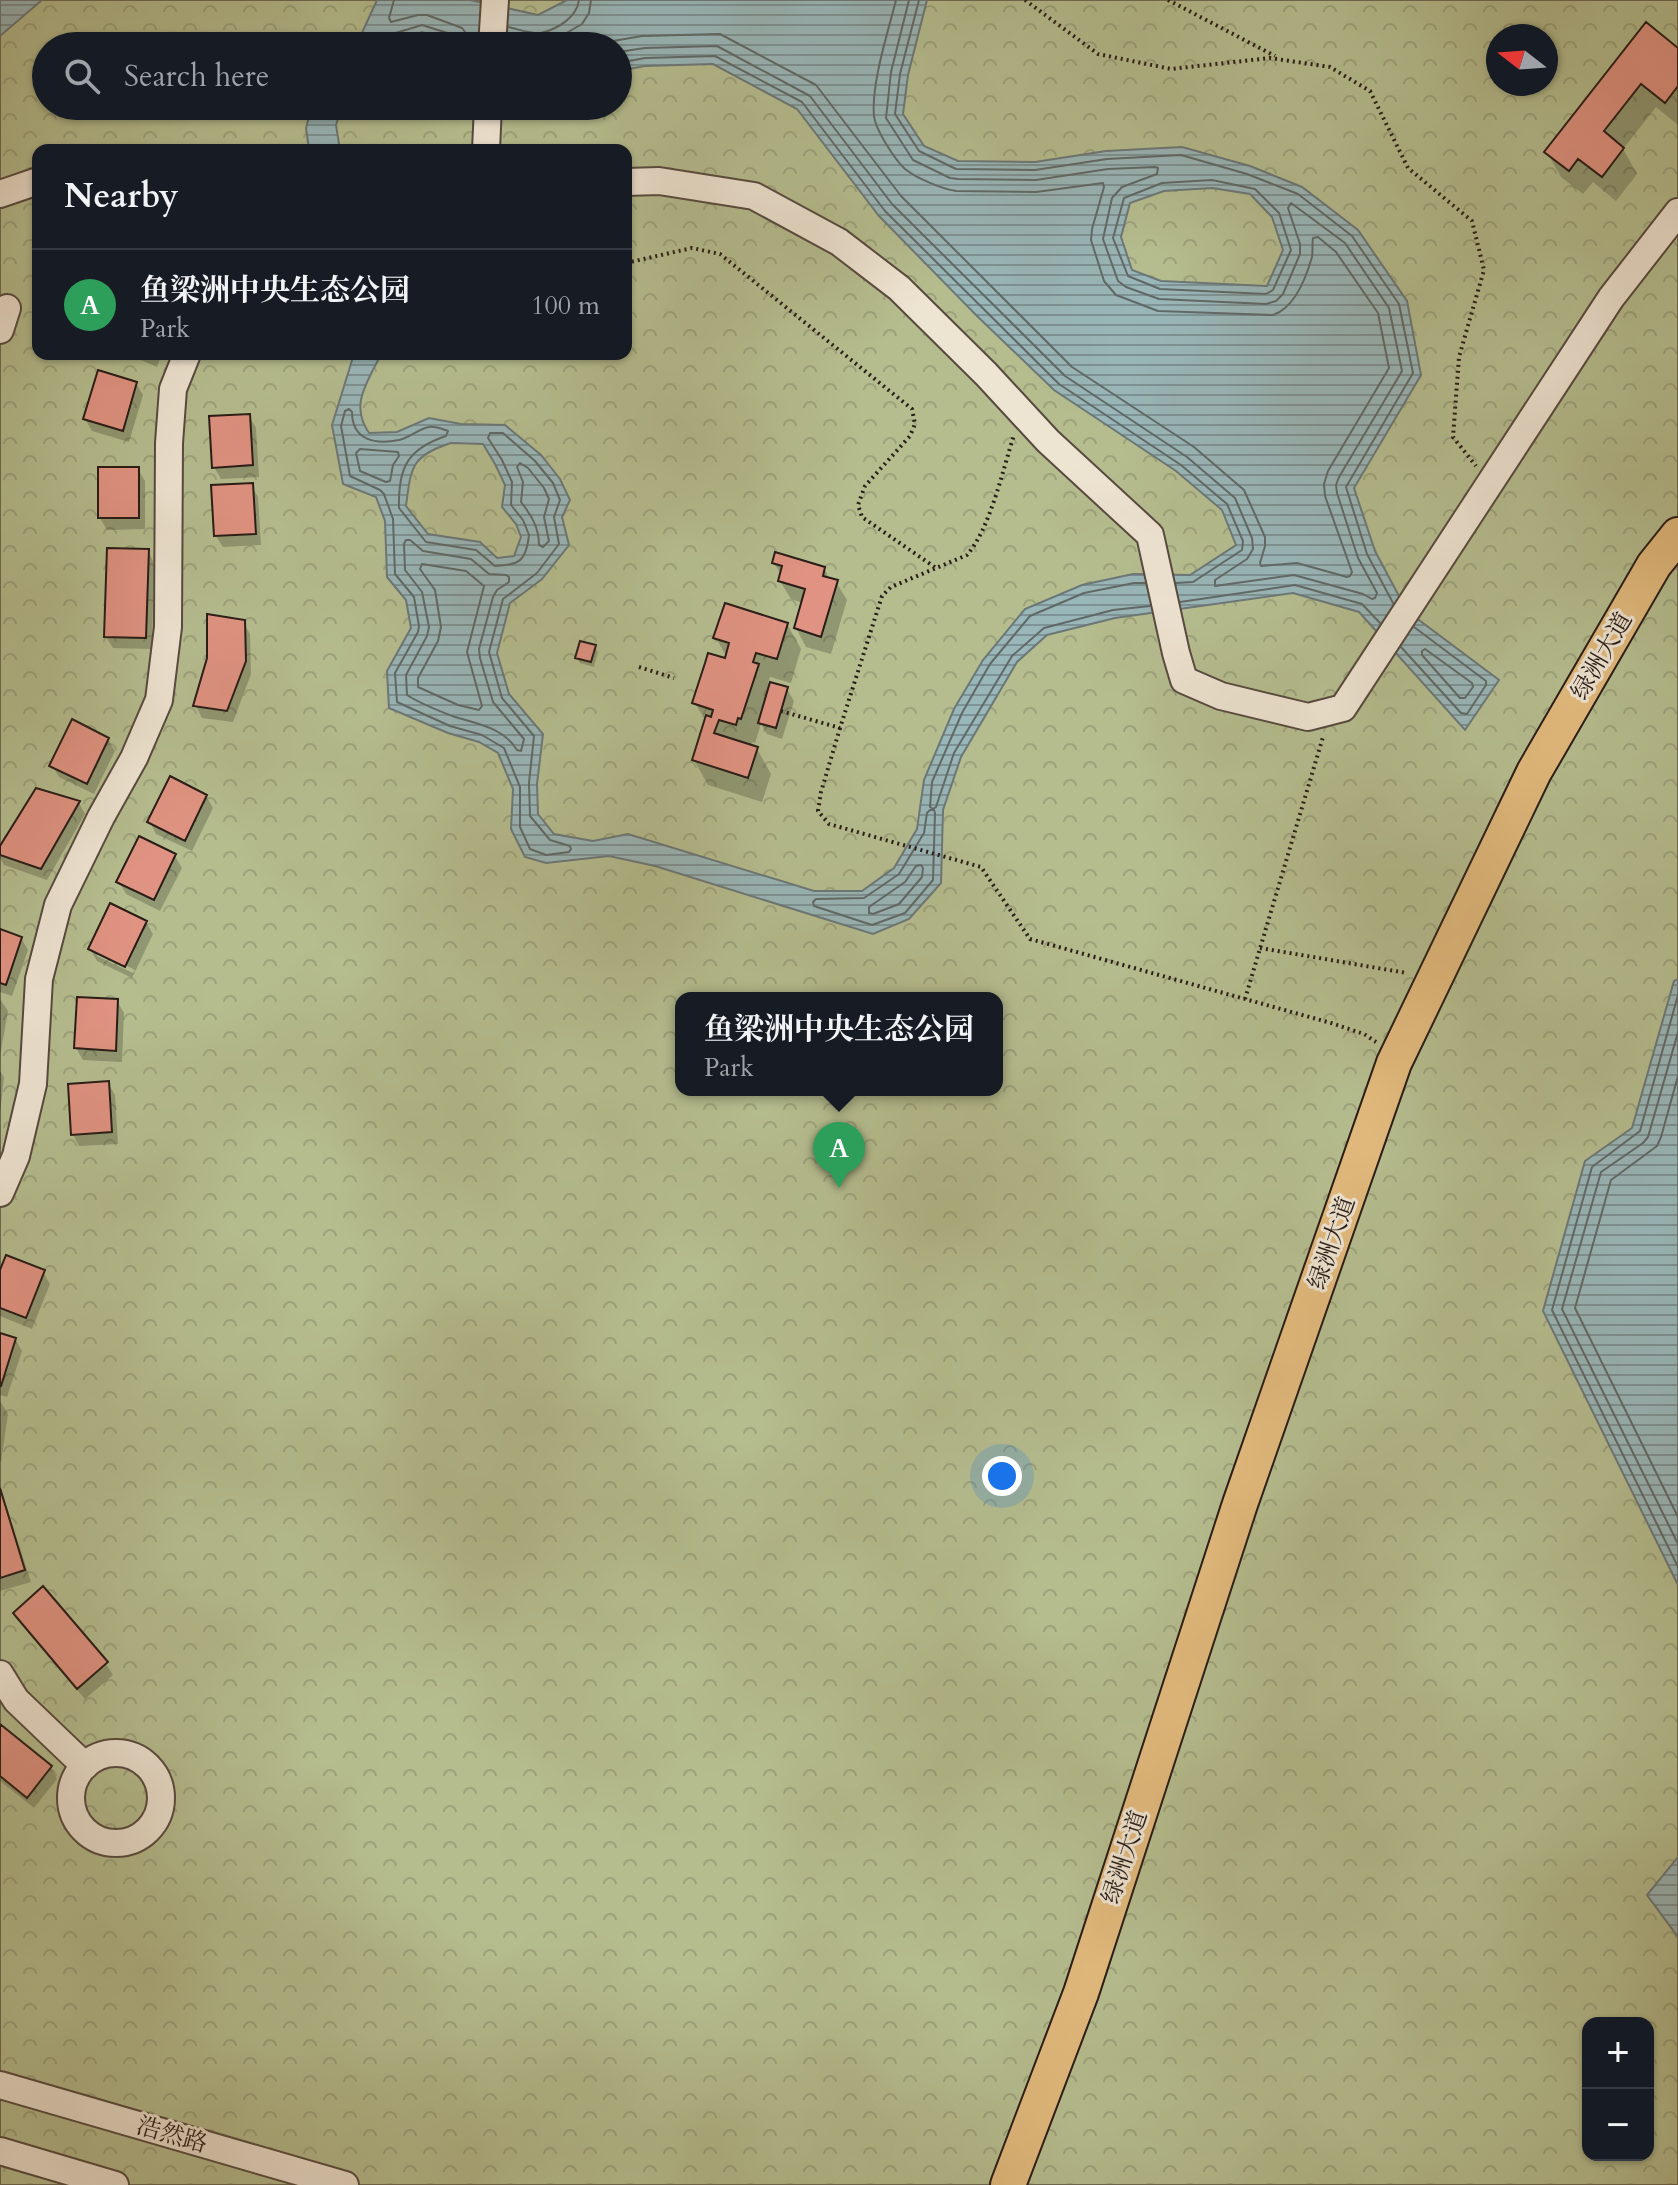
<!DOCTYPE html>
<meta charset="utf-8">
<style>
body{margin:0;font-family:Cardo,"Noto Serif SC",serif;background:#242831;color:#f1f3f6}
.controls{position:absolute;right:24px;bottom:24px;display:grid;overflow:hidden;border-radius:16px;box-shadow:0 2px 6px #0004}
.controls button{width:72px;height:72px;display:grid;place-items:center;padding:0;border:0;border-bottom:2px solid #363941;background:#171b24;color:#f1f3f6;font:40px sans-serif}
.compass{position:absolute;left:1486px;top:24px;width:72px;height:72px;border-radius:50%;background:#171b24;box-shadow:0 2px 6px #0004;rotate:287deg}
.you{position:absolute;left:1002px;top:1476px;width:28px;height:28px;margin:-20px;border:6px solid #fff;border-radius:50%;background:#1a73e8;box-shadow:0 0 0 12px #1a73e833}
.badge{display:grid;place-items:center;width:52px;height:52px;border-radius:50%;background:#8c9099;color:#fff;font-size:26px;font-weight:700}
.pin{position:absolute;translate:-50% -66px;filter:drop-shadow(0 2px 4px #0008)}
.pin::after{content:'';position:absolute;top:42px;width:28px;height:24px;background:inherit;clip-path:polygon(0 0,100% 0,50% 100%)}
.popup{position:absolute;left:675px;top:992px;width:328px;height:104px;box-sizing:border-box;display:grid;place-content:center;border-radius:16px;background:#171b24;filter:drop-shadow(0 2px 6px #0005);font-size:26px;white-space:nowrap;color:#9ea1a6}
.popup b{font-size:30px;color:#f1f3f6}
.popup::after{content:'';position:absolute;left:50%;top:100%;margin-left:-16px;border:16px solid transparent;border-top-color:#171b24}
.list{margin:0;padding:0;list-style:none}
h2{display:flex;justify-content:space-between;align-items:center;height:104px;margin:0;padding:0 32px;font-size:34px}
h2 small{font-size:26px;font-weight:400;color:#9ea1a6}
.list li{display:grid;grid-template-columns:52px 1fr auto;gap:24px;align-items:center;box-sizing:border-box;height:112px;padding:0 32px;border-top:2px solid #363941}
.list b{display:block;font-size:30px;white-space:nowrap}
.list p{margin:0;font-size:26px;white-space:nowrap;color:#9ea1a6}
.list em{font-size:26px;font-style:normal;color:#9ea1a6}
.icon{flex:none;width:44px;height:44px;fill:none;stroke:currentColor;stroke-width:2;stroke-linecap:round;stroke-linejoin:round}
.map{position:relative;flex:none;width:1678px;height:2185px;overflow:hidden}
.search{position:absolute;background:#171b24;box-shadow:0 2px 6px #0004;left:32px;top:32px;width:600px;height:88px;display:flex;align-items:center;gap:20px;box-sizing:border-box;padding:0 28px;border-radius:44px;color:#9ea1a6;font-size:30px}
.panel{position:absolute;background:#171b24;box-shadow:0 2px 6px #0004;left:32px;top:144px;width:600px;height:216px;border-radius:16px}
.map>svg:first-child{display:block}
.park{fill:url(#park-crowns);stroke:#6e6c53;stroke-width:2;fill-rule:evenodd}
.water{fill:url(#water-rules);stroke:#6c7878;stroke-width:2;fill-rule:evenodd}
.shadow{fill:#0003;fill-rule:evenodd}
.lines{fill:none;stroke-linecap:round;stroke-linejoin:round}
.shore{stroke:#606968;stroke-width:2}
.building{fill:#e09382;stroke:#281c17;stroke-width:2}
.minor-casing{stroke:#574a40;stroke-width:30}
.major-casing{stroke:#281c17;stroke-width:38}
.path{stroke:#281c17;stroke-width:4;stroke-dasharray:2 4;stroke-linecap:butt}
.minor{stroke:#eee4d2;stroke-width:26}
.major{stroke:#e2ba7d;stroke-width:34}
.labels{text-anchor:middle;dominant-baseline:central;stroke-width:6;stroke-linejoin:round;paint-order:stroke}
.street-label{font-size:24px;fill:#281c17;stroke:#eee4d2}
</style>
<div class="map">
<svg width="1678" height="2185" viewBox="0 0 1678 2185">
<defs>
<pattern id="park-crowns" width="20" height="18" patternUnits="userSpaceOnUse" patternTransform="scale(2)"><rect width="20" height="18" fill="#b5bd8f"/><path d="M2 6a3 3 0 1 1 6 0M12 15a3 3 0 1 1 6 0" fill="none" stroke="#9ca27b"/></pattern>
<pattern id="water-rules" width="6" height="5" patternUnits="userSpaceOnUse" patternTransform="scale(2)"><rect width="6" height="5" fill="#99b6b8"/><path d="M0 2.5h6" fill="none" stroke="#7d9395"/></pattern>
</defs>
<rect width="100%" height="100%" fill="#e5d5ba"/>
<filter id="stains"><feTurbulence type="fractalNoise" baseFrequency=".0025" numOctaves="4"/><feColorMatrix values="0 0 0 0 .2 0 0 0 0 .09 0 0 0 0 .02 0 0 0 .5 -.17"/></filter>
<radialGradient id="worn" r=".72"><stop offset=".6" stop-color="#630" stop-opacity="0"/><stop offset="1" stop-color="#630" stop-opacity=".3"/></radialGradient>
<!-- park -->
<path class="park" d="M0,0H1678V2185H0ZM1498,36H1546V84H1498ZM46,46H618V106H46ZM38,150H626V354H38ZM681,998H997V1090H681ZM1588,2023H1648V2155H1588Z"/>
<!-- water -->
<path class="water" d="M0,0H42L0,36Z
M377,0H470L538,15L567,0H927L908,75L903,114L924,146L958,161L1035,162L1106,151L1182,147L1250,166L1302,187L1358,230L1407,301L1421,375L1354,488L1375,551L1407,611L1499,680L1465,730L1359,612L1293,593L1115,618L1047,635L1017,662L961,757L943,810L941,883L909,919L873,934L655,866L609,856L546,863L525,857L511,829L513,789L498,753L479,742L448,733L389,708L387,671L411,628L406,600L387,577L385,521L376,497L343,484L332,425L354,354H381C368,382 349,404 369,433L397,432L429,418L461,424L505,425L541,455L560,479L570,500L562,517L569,545L542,579L510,603L497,653L509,694L543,734L537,784L538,814L554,834L593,841L628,834L814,891H862L894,868L917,829L924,780L954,709L983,660L1025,609L1082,585L1133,574L1190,575L1236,545L1222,510L1176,471L1054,390L977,316L879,216L797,109L713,64L645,66L618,71V46H462L422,32L381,46H350L361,35ZM1212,188L1250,194L1272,217L1283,250L1267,286L1161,281L1132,270L1121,237L1130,203L1164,191ZM451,443L483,444L495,464L505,485L502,507L516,524L521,537L514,556L497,558L480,542L428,534L406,506C411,467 411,456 451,443Z
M312,106H342L336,125L340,150H309L306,128Z
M1678,979V1585L1543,1311L1585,1161L1632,1128L1674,981Z
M1678,1857V1937L1647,1895Z"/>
<!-- shadow -->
<path class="shadow" d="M1678,50V125L1656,107L1623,149L1637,174L1616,201L1593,182L1583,194L1561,177L1547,152Z
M127,354H162L157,367Z
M136,383L143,395L129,442L92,431L85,419Z
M249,416L256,428L259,477L221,479L214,467Z
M138,469L145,481V529L107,530L100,518Z
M251,485L258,497L261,545L223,547L216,536Z
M148,551L154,563L152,649L113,648L106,637Z
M774,563L824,568L830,580L836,582L847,600L831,654L806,647L796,628L803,603L791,599L780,581L782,576Z
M243,622L250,634L251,674L233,722L202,718L196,706Z
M787,624L801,649L791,683L770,677L768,683L787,689L794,701L782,739L767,734L761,724L755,743L752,742L750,747L757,749L771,774L762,802L708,785L694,760L706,722L695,703L729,661L716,638Z
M595,647L598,652L594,667L580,663L577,658Z
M108,739L115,751L94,794L59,777L52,765Z
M206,796L213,808L192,851L156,834L150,822Z
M79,803L85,814L47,880L4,865L0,858V850Z
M175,856L182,868L160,911L126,894L119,882Z
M146,922L153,934L132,978L97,961L90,949ZM97,951L135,970L133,973L97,956Z
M0,931L21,938L28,950L12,996L0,992Z
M0,999L8,1011L0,1056Z
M117,1001L124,1013L122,1062L83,1060L76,1048Z
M0,1071L4,1077L0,1114Z
M108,1083L115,1095L118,1144L79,1146L73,1134Z
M43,1272L50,1284L32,1329L0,1316V1275Z
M0,1335L15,1339L22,1351L7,1397L0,1395Z
M0,1401L8,1414L1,1462L0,1461Z
M0,1486L31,1582L0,1591Z
M43,1589L106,1664L113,1675L85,1699L22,1625L15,1613Z
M0,1727L51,1767L57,1779L34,1808L0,1781Z"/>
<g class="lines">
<!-- shore -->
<path class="shore" d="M394,0L389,18L391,22L418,15H427L462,28L468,36L469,46
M919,0L900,74L895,114L919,151L956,169L1035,170L1107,159L1181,155L1247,174L1298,194L1352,236L1399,304L1413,373L1346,487L1367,554L1393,603
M508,27C518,29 531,34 541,33C558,29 577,17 579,0
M507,40L536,45L551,42L582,24L589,13L591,0
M384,46V40L389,35L422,25L454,35L459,40V46
M602,46L613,41L642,36L720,34L816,85L901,196L1072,367L1194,447L1244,490L1265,537V546L1260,563L1261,566L1297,563L1347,577L1350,576L1352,572L1325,496L1324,484L1328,471L1389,368L1378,313L1336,252L1318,237L1313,238C1312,244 1313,251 1312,257C1306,278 1294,308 1273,315L1158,311L1116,295L1104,281L1091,240L1092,229L1104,187L1103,183L1036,192L956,191C942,189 916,178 905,169C895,160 875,129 874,116C871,84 888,32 896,0
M618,52L645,48L717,46L810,96L892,204L1065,376L1187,457L1235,498L1252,538L1253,549L1247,559L1215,580V586L1294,575L1363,594L1372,599L1375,598L1377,593L1358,558L1337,493L1336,485L1339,477L1402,371L1389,308L1345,243L1291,203L1288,208L1300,244V254L1283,294L1276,301L1266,304L1159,299L1126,287L1118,281L1103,239L1112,198L1122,187L1157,174L1158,168L1155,167L1108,169L1036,180L958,179L950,178L913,160L886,118L891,72L909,0
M618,63L645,58L715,56L802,102L885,211L1059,384L1181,465L1227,504L1243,541L1242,550L1193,582L1176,583
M1212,180L1255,189L1279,213L1291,250L1273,290L1266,294L1160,289L1128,276L1113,238L1124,198L1162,183Z
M349,409L352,412C352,440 375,445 399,440C409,438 418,429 429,427C435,426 442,429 448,431L446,436C407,449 398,468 399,508L426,542L476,550L495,566C520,565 526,561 529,535L523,520L511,505L512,482L502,460L488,438L490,433H503L535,461L553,483L560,500L554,517L559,544L537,573L503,599L489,652L502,698L534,736L529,783L530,816L550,840L570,846L571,849L569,852L546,855L530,849L520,827V787L504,748L482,735L450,726L397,702L395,673L418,632L419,626L414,597L395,574L393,519L384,494L380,490L350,476L341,426L345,411Z
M360,449L398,452L399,456L393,465L390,481L386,482L360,471L356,453Z
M520,463L528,468L544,488L549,499L544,517L549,541L543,547L539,545C539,527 531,515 521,502L523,482L517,467Z
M406,540H410L423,551L471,559L489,574L506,575L509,577V582L497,590L493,597L479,649L480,658L493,702L524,739L521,751L517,750C504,728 478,724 455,717C439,711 421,704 407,695L406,675L427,636L429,627L422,592L405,570L404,544Z
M422,564L466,571L484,586L467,652L482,706L479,710L458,705L418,687V678L438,641L441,627L435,590L420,569Z
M1145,583H1134L1084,593L1030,616L990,664L962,713L932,782L930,807L933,809L936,807L954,753L1012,656L1044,628L1113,610L1150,606
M1180,602L1295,585L1362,604L1380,623
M1401,647L1461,713L1467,714L1486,685V681L1414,627
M1425,649L1472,683L1473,687L1465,698H1460L1422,655V651Z
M930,810H934L935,813L933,880L905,913L872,925L814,906L813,902L816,899L864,898L899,874L924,833L927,813Z
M921,865L923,868L922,877L899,904L873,914L869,913V907L905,882L916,866Z
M1678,995L1640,1131L1592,1167L1552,1310L1678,1567
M1678,1032L1648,1137L1643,1143L1601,1172L1562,1309L1678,1544
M1678,1076L1661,1137L1657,1146L1611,1180L1575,1308L1678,1517"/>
</g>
<!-- building -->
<path class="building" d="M1646,22L1678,48V86L1665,103L1641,84L1604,131L1624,148L1602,177L1578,159L1569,171L1544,152Z
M98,370L137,382L123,431L83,419Z
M250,414L253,465L212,468L209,416Z
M98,467H139V518H98Z
M253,483L256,534L214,536L211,485Z
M107,548L149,549L146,638L104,637Z
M775,552L825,567L823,576L838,580L821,637L794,628L805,589L778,581L782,566L772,563Z
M725,603L788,623L777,659L756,653L753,662L759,664L741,719L738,718L736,725L719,720L714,733L758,747L748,778L692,760L706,715L711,717L713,710L692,703L705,663L708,653L725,658L729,643L713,638Z
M207,614L245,620L246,661L227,711L193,706L207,658Z
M580,641L596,645L591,662L575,658Z
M770,682L788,687L776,728L758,723Z
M72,719L109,738L87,784L49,766Z
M170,776L207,795L185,841L147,822Z
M36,788L80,801L41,869L0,855V846Z
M139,836L176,854L154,900L116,882Z
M110,903L147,921L125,967L88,949Z
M0,929L22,937L6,985L0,983Z
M77,997L118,999L116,1051L74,1048Z
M109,1081L112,1132L71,1135L68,1084Z
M6,1255L45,1270L26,1318L0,1308V1270Z
M0,1333L16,1338L1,1386H0Z
M0,1488L25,1570L0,1578Z
M43,1586L108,1662L77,1689L13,1613Z
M0,1724L52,1766L27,1798L0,1776Z"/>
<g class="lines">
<defs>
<path id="minor" d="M492,46L495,0
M486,150L488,106
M626,182L659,181L754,196L839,242L899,288L986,374L1048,441L1150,535L1176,653L1184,680L1221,696L1308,717L1343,708L1611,298L1678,212
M0,194L38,181
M0,318L7,308L0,330
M0,1193L16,1156L33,1084L39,979L58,905L101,817L134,758L159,700L168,627L169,443L173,389L187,354
M0,1674L16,1700L85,1766
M71 1798a45 45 0 1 1 90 0a45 45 0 1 1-90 0Z
M0,2085L345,2185
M0,2151L115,2185"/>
<path id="major" d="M1008,2185L1081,1993L1240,1504L1394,1063L1534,772L1654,565L1678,535"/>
</defs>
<!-- minor casing -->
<use href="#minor" class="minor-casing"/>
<!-- major casing -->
<use href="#major" class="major-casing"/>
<!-- path -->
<path class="path" d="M1025,0L1098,54L1171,69L1270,58L1330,67L1370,91L1408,168L1472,221L1484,270L1459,357L1453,437L1476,466
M1168,0L1275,56
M626,263L692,248L720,254L912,409L915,424L910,436L865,486L858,505L862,517L936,568
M639,667L674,678
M781,711L840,728L882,596L891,587L967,555C990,529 1003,469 1014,435
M840,728L821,792L818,811L829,824L981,867L1030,939L1331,1023L1364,1034L1376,1042
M1260,948L1407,973
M1245,999L1323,737"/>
<!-- minor -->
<use href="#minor" class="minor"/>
<!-- major -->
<use href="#major" class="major"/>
</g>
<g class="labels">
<!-- street labels -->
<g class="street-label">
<text transform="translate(1602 656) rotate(-60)">绿洲大道</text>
<text transform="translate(1332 1243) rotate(-71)">绿洲大道</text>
<text transform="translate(1125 1857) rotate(-72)">绿洲大道</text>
<text transform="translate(172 2135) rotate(16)">浩然路</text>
</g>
</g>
<rect width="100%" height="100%" filter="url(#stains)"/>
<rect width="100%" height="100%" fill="url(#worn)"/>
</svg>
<div class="controls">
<button>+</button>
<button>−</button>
</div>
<svg class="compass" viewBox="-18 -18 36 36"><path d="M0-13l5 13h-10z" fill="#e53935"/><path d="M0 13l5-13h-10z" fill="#9ea1a6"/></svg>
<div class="you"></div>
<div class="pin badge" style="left:839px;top:1188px;background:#2e9e5b">A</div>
<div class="popup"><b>鱼梁洲中央生态公园</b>Park</div>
<div class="search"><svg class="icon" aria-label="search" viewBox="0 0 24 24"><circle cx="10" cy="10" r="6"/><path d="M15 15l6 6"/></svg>Search here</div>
<section class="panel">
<h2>Nearby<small></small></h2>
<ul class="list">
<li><span class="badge" style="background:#2e9e5b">A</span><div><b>鱼梁洲中央生态公园</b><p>Park</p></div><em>100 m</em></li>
</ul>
</section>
</div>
